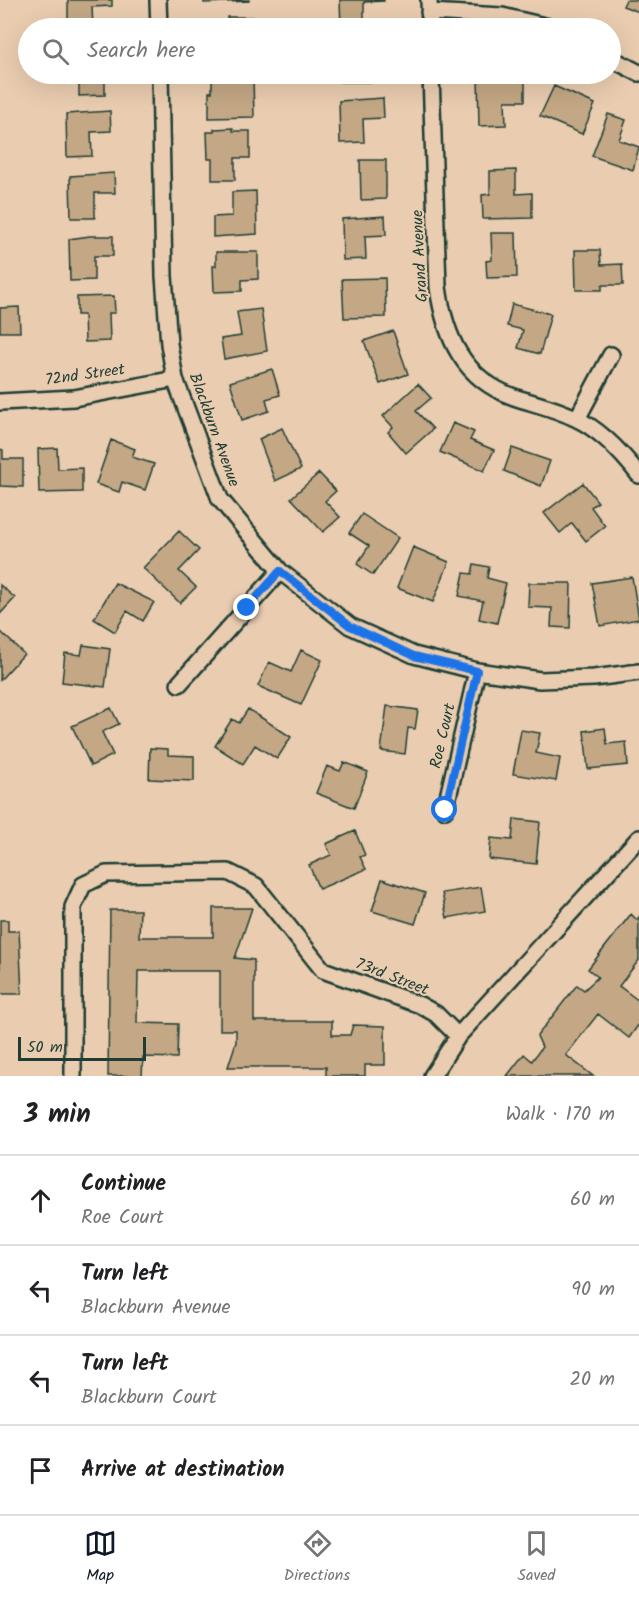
<!DOCTYPE html>
<meta charset="utf-8">
<style>
body{margin:0;font-family:Kalam,sans-serif;background:#f6f6f6;color:#202124}
.scale{position:absolute;left:18px;bottom:15px;width:128px;box-sizing:border-box;padding-left:6px;border:3px solid #1f3d34;border-top:0;font-size:16px;line-height:21px;white-space:nowrap;color:#1f3d34;-webkit-text-stroke:4px #eacdb0;paint-order:stroke}
.stop{position:absolute;width:18px;height:18px;margin:-14px;border:4px solid #1a73e8;border-radius:50%;background:#fff}
.stop.end{background:#1a73e8;border-color:#fff;box-shadow:0 2px 6px #0008}
.list{margin:0;padding:0;list-style:none}
h2{display:flex;justify-content:space-between;align-items:center;height:78px;margin:0;padding:0 24px;font-size:26px}
h2 small{font-size:20px;font-weight:400;color:#757577}
.list li{display:grid;grid-template-columns:39px 1fr auto;gap:18px;align-items:center;box-sizing:border-box;height:90px;padding:0 24px;border-top:2px solid #e0e0e0}
.list b{display:block;font-size:22px;white-space:nowrap}
.list p{margin:0;font-size:20px;white-space:nowrap;color:#757577}
.list em{font-size:20px;font-style:normal;color:#757577}
.icon{flex:none;width:33px;height:33px;fill:none;stroke:currentColor;stroke-width:2;stroke-linecap:round;stroke-linejoin:round}
.map{position:relative;flex:none;width:639px;height:1076px;overflow:hidden}
.search{position:absolute;background:#fff;box-shadow:0 6px 24px #0002;left:18px;right:18px;top:18px;height:66px;display:flex;align-items:center;gap:15px;box-sizing:border-box;padding:0 21px;border-radius:33px;color:#757577;font-size:22px}
.sheet{height:438px;background:#fff}
nav{display:flex;justify-content:space-around;align-items:center;box-sizing:border-box;height:84px;border-top:2px solid #e0e0e0;background:#fff;font-size:16px;color:#757577}
nav a{display:grid;justify-items:center;gap:3px}
nav .on{color:#111827}
.map>svg:first-child{display:block}
.building{fill:#c4a885;stroke:#1f3d34;stroke-width:1.5}
.lines{fill:none;stroke-linecap:round;stroke-linejoin:round}
.street-casing{stroke:#1f3d34;stroke-width:20}
.street{stroke:#eacdb0;stroke-width:15}
.route{stroke:#1a73e8;stroke-width:8}
.labels{text-anchor:middle;dominant-baseline:central;stroke-width:4.5;stroke-linejoin:round;paint-order:stroke}
.street-label{font-size:16px;fill:#1f3d34;stroke:#eacdb0}
</style>
<div class="map">
<svg width="639" height="1076" viewBox="0 0 639 1076">
<rect width="100%" height="100%" fill="#eacdb0"/>
<filter id="ink" filterUnits="userSpaceOnUse"><feTurbulence type="fractalNoise" baseFrequency=".0167" numOctaves="2"/><feDisplacementMap in="SourceGraphic" scale="12" xChannelSelector="R" yChannelSelector="G"/><feConvolveMatrix kernelMatrix="1 2 1 2 8 2 1 2 1" color-interpolation-filters="sRGB"/></filter>
<g filter="url(#ink)">
<!-- building -->
<path class="building" d="M68,0H112V6L92,7L93,28H68Z
M204,0H249V1L204,3Z
M340,0H384V1L364,2V26L341,27Z
M626,0H639V12L623,6Z
M227,17H252V28H228Z
M79,74H105V95L79,96Z
M340,74H374V82H340Z
M496,74H525V101H505L506,125L479,126L478,75Z
M253,77L254,117L209,118V92H212V78Z
M554,86L595,104L582,134L540,116Z
M383,98L384,118L363,119L364,142L340,143L339,101Z
M110,111L111,131L91,132L92,156L67,157L66,114Z
M608,114L626,120L619,140L639,147L633,170L592,156Z
M233,128V131H250V158H235V180H212V159H208L207,132H214V129Z
M360,160H386V199L361,200Z
M516,170V194L532,193V218L483,219L482,195L490,194V171Z
M114,173L115,193H95V218H71L70,176Z
M256,191L257,234L213,237V217L232,216V192Z
M385,216L386,235L365,236L366,259L343,260L342,219Z
M491,233H516L517,277L487,278L486,261L492,260Z
M90,236H113V256H94V280L70,281L69,239Z
M575,250H600L601,265L622,264L623,285H602V290H576Z
M216,252H258V279L242,280V291L214,292L213,266H216Z
M385,278L386,317L344,318L342,279Z
M114,296L115,313H109L110,341L85,342L84,315H77V297Z
M512,304L551,314L540,354L518,348L523,330L507,326Z
M19,307L20,332H0V308Z
M261,309L267,351L224,359L221,339L241,336L237,312Z
M393,331L408,374L380,384L364,341Z
M272,369L280,395L266,399L269,411L242,420L230,382Z
M418,384L431,398L416,411L433,429L406,453L388,432L393,427L383,416Z
M453,423L474,432L470,440L494,450L484,471L440,452Z
M282,428L301,469L275,481L259,439Z
M111,440L135,449L132,457L154,464L145,490L122,482L119,492L96,484Z
M57,448L58,469L82,468V492L39,493L38,449Z
M512,448L550,461L541,486L504,471Z
M0,449L3,450V459H23V487L0,486Z
M319,473L336,491L325,501L340,517L323,532L291,498Z
M583,483L598,502L591,507L605,526L586,541L572,523L560,533L544,513Z
M362,514L398,538L373,575L357,564L369,546L349,533Z
M179,531L199,550L179,571L196,587L180,603L143,568Z
M413,547L449,562L433,602L397,588Z
M474,564L489,567L487,578L506,583L497,623L479,619L483,601L459,596L464,573L472,574Z
M632,577L639,619L600,626L592,583Z
M115,583L154,602L143,621L127,611L115,632L94,619Z
M529,583H571L570,628L551,627L552,608L528,607Z
M0,585L15,598L0,614Z
M0,631L24,654L0,680Z
M83,645L110,649L105,687L62,682L65,653L81,655Z
M301,650L322,660L301,705L258,686L269,662L291,672Z
M387,706L418,710L415,729L408,728L405,754L381,751Z
M111,708L119,724L102,732L113,755L91,766L72,726Z
M248,709L291,737L277,759L255,745L243,764L215,746L232,719L239,723Z
M605,728L607,744L626,742L628,765L588,769L584,731Z
M521,730L540,733L536,753L560,758L556,781L513,774Z
M150,748L168,749V755L194,756V781L149,779Z
M344,762L368,772L354,808L316,793L327,766L340,771Z
M514,819L540,822L536,864L489,859L491,838L512,840Z
M355,831L365,855L360,857L366,869L319,889L309,865L331,855L326,844Z
M382,879L425,893L415,924L372,911Z
M481,887L485,911L447,918L442,893Z
M213,908H252L235,958L254,960V1021H332V1035H350L353,1025L385,1026V1065H365V1076H326V1067H228L236,1042V1030H220V971H138L137,1023L178,1024L177,1058L143,1057L142,1076H108L110,910H140L139,937H213Z
M631,914L637,920L639,917V960L619,986L639,1001V1024L629,1038L598,1014L566,1055L593,1076H507L524,1054L532,1061L542,1047L537,1036L577,985L584,990L598,977L588,969Z
M0,920H8V931H19L22,994H0Z"/>
<g class="lines">
<defs>
<path id="street" d="M158,0L159,28
M429,0L430,28
M429,12L502,16L553,28
M610,58L639,73
M160,74L164,276L169,344L175,379L220,499L280,571L350,626L414,655L477,671L540,680L594,678L639,672
M431,74L438,287C445,337 463,379 514,397C535,404 555,408 575,418C601,430 622,453 639,475
M0,402L74,398L175,379
M577,419L611,355
M179,684L280,571
M445,810L477,671
M73,1076V907L83,885L106,874L228,872L256,886L323,970L420,1005L436,1014L458,1036L639,838
M432,1076L458,1036"/>
</defs>
<!-- street casing -->
<use href="#street" class="street-casing"/>
<!-- street -->
<use href="#street" class="street"/>
</g>
</g>
<g class="lines" filter="url(#ink)">
<!-- route -->
<path class="route" d="M247,608L280,571L350,626L414,656L477,671L445,810"/>
</g>
<g class="labels">
<!-- street labels -->
<g class="street-label">
<text transform="translate(420 256) rotate(-93)">Grand Avenue</text>
<text transform="translate(85 375) rotate(-8)">72nd Street</text>
<text transform="translate(214 430) rotate(70)">Blackburn Avenue</text>
<text transform="translate(443 736) rotate(-77)">Roe Court</text>
<text transform="translate(392 977) rotate(21)">73rd Street</text>
</g>
</g>
</svg>
<div class="scale">50 m</div>
<div class="stop" style="left:445px;top:810px"></div>
<div class="stop end" style="left:247px;top:608px"></div>
<div class="search"><svg class="icon" aria-label="search" viewBox="0 0 24 24"><circle cx="10" cy="10" r="6"/><path d="M15 15l6 6"/></svg>Search here</div>
</div>
<section class="sheet">
<h2>3 min<small>Walk · 170 m</small></h2>
<ul class="list">
<li><svg class="icon" aria-label="ahead" viewBox="0 0 24 24"><path d="M12 20V5M6 11l6-6 6 6"/></svg><div><b>Continue</b><p>Roe Court</p></div><em>60 m</em></li>
<li><svg class="icon" aria-label="left" viewBox="0 0 24 24"><path d="M17 20v-9H6M10 6l-5 5 5 5"/></svg><div><b>Turn left</b><p>Blackburn Avenue</p></div><em>90 m</em></li>
<li><svg class="icon" aria-label="left" viewBox="0 0 24 24"><path d="M17 20v-9H6M10 6l-5 5 5 5"/></svg><div><b>Turn left</b><p>Blackburn Court</p></div><em>20 m</em></li>
<li><svg class="icon" aria-label="arrive" viewBox="0 0 24 24"><path d="M6 21V4h12l-3 4 3 4H6"/></svg><div><b>Arrive at destination</b></div></li>
</ul>
</section>
<nav>
<a class="on"><svg class="icon" aria-label="map" viewBox="0 0 24 24"><path d="M3 6l6-2 6 2 6-2v14l-6 2-6-2-6 2zM9 4v14M15 6v14"/></svg>Map</a>
<a><svg class="icon" aria-label="directions" viewBox="0 0 24 24"><path d="M12 3l9 9-9 9-9-9zM9 14v-3h6M13 9l2 2-2 2"/></svg>Directions</a>
<a><svg class="icon" aria-label="saved" viewBox="0 0 24 24"><path d="M7 4h10v16l-5-4-5 4z"/></svg>Saved</a>
</nav>
